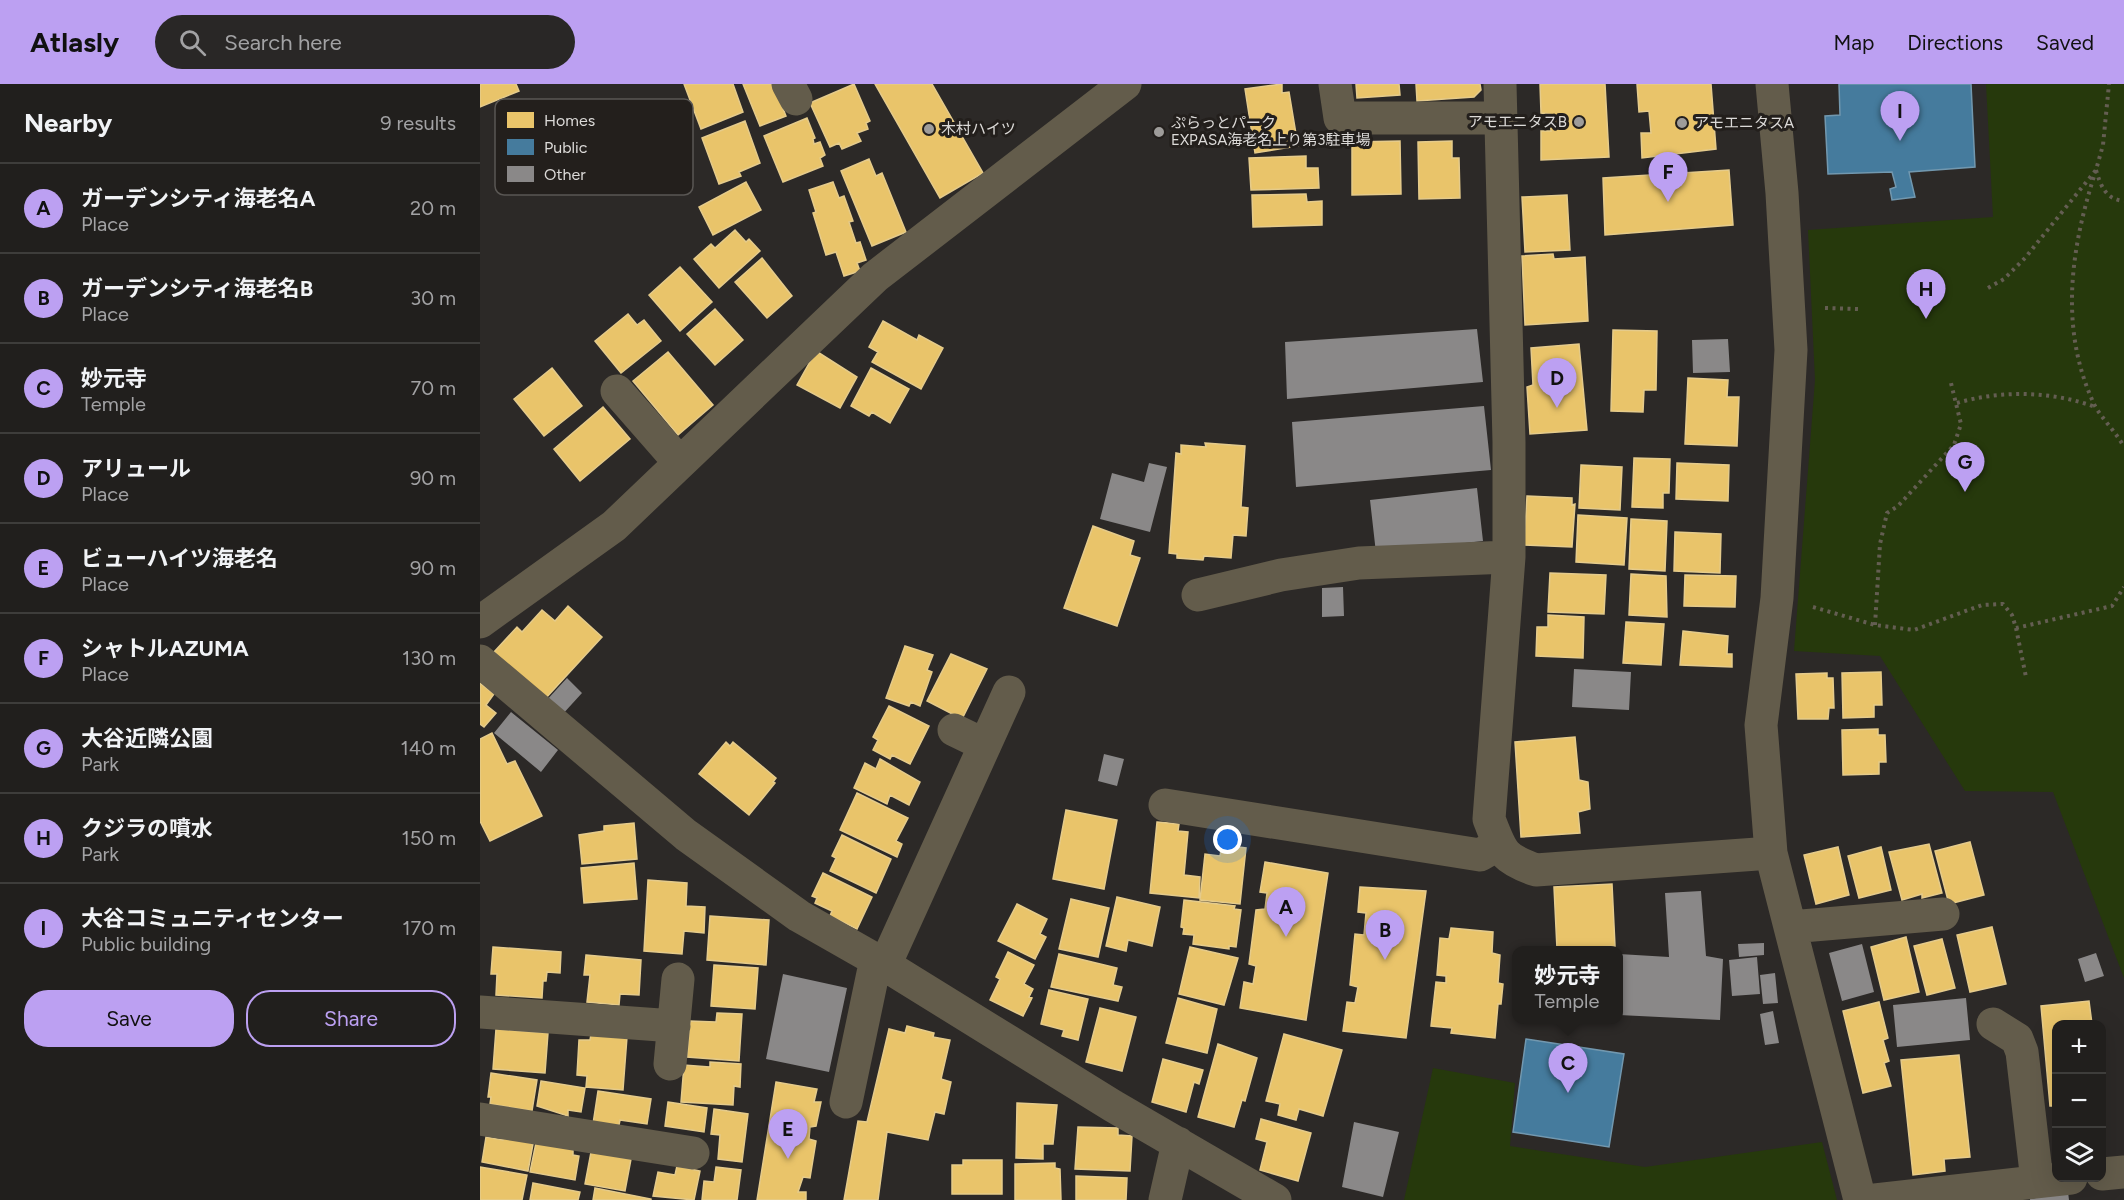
<!DOCTYPE html>
<meta charset="utf-8">
<style>
body{margin:0;font-family:Figtree,"Noto Sans JP",sans-serif;background:#292726;color:#f1f3f6}
.controls{position:absolute;right:18px;bottom:18px;display:grid;overflow:hidden;border-radius:12px;box-shadow:0 6px 24px #0002}
.controls button{width:54px;height:54px;display:grid;place-items:center;padding:0;border:0;border-bottom:2px solid #3e3d3b;background:#211f1d;color:#f1f3f6;font:30px sans-serif}
.you{position:absolute;left:748px;top:756px;width:21px;height:21px;margin:-15px;border:4px solid #fff;border-radius:50%;background:#1a73e8;box-shadow:0 0 0 9px #1a73e833}
.badge{display:grid;place-items:center;width:39px;height:39px;border-radius:50%;background:#bca0f2;color:#111;font-size:20px;font-weight:700}
.pin{position:absolute;translate:-50% -50px;filter:drop-shadow(0 2px 3px #0008)}
.pin::after{content:'';position:absolute;top:32px;width:21px;height:18px;background:inherit;clip-path:polygon(0 0,100% 0,50% 100%)}
.popup{position:absolute;left:1032px;top:862px;width:111px;height:78px;box-sizing:border-box;display:grid;place-content:center;border-radius:12px;background:#211f1d;filter:drop-shadow(0 2px 4px #0005);font-size:20px;white-space:nowrap;color:#a2a2a4}
.popup b{font-size:22px;color:#f1f3f6}
.popup::after{content:'';position:absolute;left:50%;top:100%;margin-left:-12px;border:12px solid transparent;border-top-color:#211f1d}
.list{margin:0;padding:0;list-style:none}
h2{display:flex;justify-content:space-between;align-items:center;height:78px;margin:0;padding:0 24px;font-size:26px}
h2 small{font-size:20px;font-weight:400;color:#a2a2a4}
.list li{display:grid;grid-template-columns:39px 1fr auto;gap:18px;align-items:center;box-sizing:border-box;height:90px;padding:0 24px;border-top:2px solid #3e3d3b}
.list b{display:block;font-size:22px;white-space:nowrap}
.list p{margin:0;font-size:20px;white-space:nowrap;color:#a2a2a4}
.list em{font-size:20px;font-style:normal;color:#a2a2a4}
.actions{display:flex;gap:12px;padding:18px 24px}
.actions a{flex:1;padding:14px 0;border:2px solid #bca0f2;border-radius:24px;text-align:center;font-size:21px;color:#bca0f2}
.actions .main{background:#bca0f2;color:#111}
.icon{flex:none;width:33px;height:33px;fill:none;stroke:currentColor;stroke-width:2;stroke-linecap:round;stroke-linejoin:round}
.map{position:relative;flex:none;width:1644px;height:1116px;overflow:hidden}
header{display:flex;align-items:center;gap:36px;box-sizing:border-box;height:84px;padding:0 30px;background:#bca0f2;color:#111}
header strong{font-size:28px}
nav{display:flex;gap:33px;margin-inline-start:auto;font-size:21px}
.search{width:420px;height:54px;background:#292726;display:flex;align-items:center;gap:15px;box-sizing:border-box;padding:0 21px;border-radius:33px;color:#a2a2a4;font-size:22px}
main{display:flex}
aside{flex:1;background:#211f1d}
.map>svg:first-child{display:block}
.green{fill:#26390c}
.homes{fill:#e9c46a;stroke:#e5cb8b;stroke-width:1.5}
.public{fill:#457b9d;stroke:#7298af;stroke-width:1.5}
.building{fill:#8a8888}
.lines{fill:none;stroke-linecap:round;stroke-linejoin:round}
.path{stroke:#645e52;stroke-width:4;stroke-dasharray:3 4.5;stroke-linecap:butt}
.minor{stroke:#635c4b;stroke-width:33}
.poi-dot{fill:#9e9c9a;stroke:#231f1c;stroke-width:2}
.labels{text-anchor:middle;dominant-baseline:central;stroke-width:6;stroke-linejoin:round;paint-order:stroke}
.poi-label{font-size:15px;fill:#dcdad8;stroke:#231f1c;text-anchor:start}
.key{fill:#231f1c;stroke:#5a5754;stroke-width:1.5}
.key-label{font-size:16px;fill:#dcdad8}
</style>
<header>
<strong>Atlasly</strong>
<div class="search"><svg class="icon" aria-label="search" viewBox="0 0 24 24"><circle cx="10" cy="10" r="6"/><path d="M15 15l6 6"/></svg>Search here</div>
<nav><a>Map</a><a>Directions</a><a>Saved</a></nav>
</header>
<main>
<aside>
<h2>Nearby<small>9 results</small></h2>
<ul class="list">
<li><span class="badge">A</span><div><b>ガーデンシティ海老名A</b><p>Place</p></div><em>20 m</em></li>
<li><span class="badge">B</span><div><b>ガーデンシティ海老名B</b><p>Place</p></div><em>30 m</em></li>
<li><span class="badge">C</span><div><b>妙元寺</b><p>Temple</p></div><em>70 m</em></li>
<li><span class="badge">D</span><div><b>アリュール</b><p>Place</p></div><em>90 m</em></li>
<li><span class="badge">E</span><div><b>ビューハイツ海老名</b><p>Place</p></div><em>90 m</em></li>
<li><span class="badge">F</span><div><b>シャトルAZUMA</b><p>Place</p></div><em>130 m</em></li>
<li><span class="badge">G</span><div><b>大谷近隣公園</b><p>Park</p></div><em>140 m</em></li>
<li><span class="badge">H</span><div><b>クジラの噴水</b><p>Park</p></div><em>150 m</em></li>
<li><span class="badge">I</span><div><b>大谷コミュニティセンター</b><p>Public building</p></div><em>170 m</em></li>
</ul>
<div class="actions"><a class="main">Save</a><a>Share</a></div>
</aside>
<div class="map">
<svg width="1644" height="1116" viewBox="0 0 1644 1116">
<rect width="100%" height="100%" fill="#2c2927"/>
<!-- green -->
<path class="green" d="M1506,0H1644V894L1573,708L1485,707L1400,572L1314,567L1335,296L1328,146L1513,133Z
M953,984L1035,999L1030,1062L1165,1083L1342,1058L1357,1116H924Z"/>
<!-- homes -->
<path class="homes" d="M0,0H36L39,7L0,23Z
M204,0H253L263,28L221,45Z
M263,0H293L306,32L280,42Z
M374,0L390,37L386,39L388,45L377,49L381,57L362,65L359,59L350,63L330,19Z
M395,0H452L503,89L460,114Z
M802,0V9L809,8L818,62L775,69L765,5Z
M876,0H919L920,11L877,14Z
M936,0H1000L1001,6L994,13L937,17Z
M1060,0H1125L1129,73L1061,76V47H1071L1070,30L1061,29Z
M1157,0H1231L1236,65L1162,74L1161,49H1171L1169,27L1159,28Z
M327,34L335,54L333,55L334,60L340,58L345,71L340,74L343,82L303,98L284,52Z
M265,37L280,79L259,88L261,92L239,100L222,54Z
M920,57L921,110L872,111V58Z
M972,57V74H979L980,114L939,115L938,58Z
M826,72V84H838L839,104L771,106L769,74Z
M389,75L396,92L402,89L426,148L392,162L361,87Z
M1249,86L1253,141L1125,151L1123,94Z
M266,98L281,126L233,151L219,123Z
M353,98L359,114L364,112L373,137L369,138L376,159L380,158L386,176L377,179L380,187L364,192L356,168L346,171L333,129L336,128L329,106Z
M826,110L827,118L842,117V141L773,143L772,111Z
M1087,111L1090,166L1045,168L1042,113Z
M255,146L266,158L269,155L280,167L239,204L214,175L231,160L235,164Z
M1073,170L1074,175L1105,173L1108,237L1045,241L1042,172Z
M282,174L312,212L287,234L255,198Z
M200,183L232,218L200,247L169,211Z
M235,225L263,256L235,281L207,250Z
M148,230L157,241L164,236L181,257L141,289L115,257Z
M403,237L437,256L439,251L463,264L441,305L392,278L398,268L389,263Z
M1133,246L1177,247L1176,306H1164L1163,328L1131,327Z
M1099,260L1107,346L1050,350L1047,303L1053,301L1051,264Z
M336,267L377,293L360,324L317,301Z
M188,268L233,321L198,351L153,297Z
M72,284L102,322L64,352L34,315Z
M391,284L429,305L410,339L392,328L389,332L371,322Z
M1208,294L1248,296L1247,313H1259L1257,362L1205,360Z
M123,323L150,355L100,397L74,365Z
M725,359L765,362L761,423L768,424L766,452L753,451L751,474L724,472L723,476L697,474V470L689,469L696,369L701,370V361L726,363Z
M1154,374L1190,375L1189,409H1183V424L1152,423Z
M1197,379L1249,381L1248,417L1196,415Z
M1101,381L1142,383L1140,426L1099,424Z
M1047,412L1092,414V421L1095,420L1092,463L1044,461Z
M1098,431L1147,434L1144,481L1096,478Z
M1151,435L1187,437L1185,487L1149,485Z
M613,442L654,457L650,471L660,474L637,542L584,524Z
M1195,448L1241,450L1240,489L1194,487Z
M1070,489L1126,491L1124,530L1068,528Z
M1151,490L1186,492L1187,533L1149,531Z
M1205,491L1256,492L1255,523L1204,522Z
M88,522L122,553L65,615L14,568L37,543L42,548L62,526L75,537Z
M1068,531L1104,533L1103,574L1056,572L1057,543H1068Z
M1146,538L1184,540L1181,581L1143,579Z
M1203,547L1248,552L1247,570H1252V583L1200,581Z
M425,562L453,571L447,586L452,588L440,622L431,618L429,622L406,614Z
M471,570L507,585L482,635L447,617Z
M1401,588L1402,621H1394V633L1363,634L1362,589Z
M1347,589V594H1353L1354,624H1349L1348,635H1318L1316,590Z
M0,599L14,610L6,621L16,629L4,643L0,640Z
M409,622L449,642L430,680L412,671L410,675L393,666L398,656L393,653Z
M1398,645V651H1405L1406,678H1399V690L1363,691L1362,646Z
M12,649L27,680L35,677L62,732L10,757L0,737V655Z
M1095,653L1099,696L1108,698L1110,725L1098,728L1100,749L1041,753L1035,658Z
M246,658L250,662L253,658L296,694L293,698L295,699L269,731L219,690Z
M400,675L440,698L429,721L410,711L407,720L374,704L385,679L396,685Z
M377,709L428,734L416,757L422,760L417,773L360,746Z
M586,726L637,736L624,805L573,795Z
M677,738L699,740L698,747L708,748L704,791L720,793L719,814L670,809Z
M154,739L157,775L102,780L99,751L124,747V742Z
M362,751L411,775L396,809L350,787L356,774L352,772Z
M1490,758L1504,811L1469,820L1455,767Z
M1449,760L1462,809L1442,814V810L1422,816L1409,768Z
M742,761L766,764L760,820L720,816L725,770L740,772Z
M1358,763L1369,811L1336,820L1324,771Z
M1401,763L1411,806L1379,814L1368,772Z
M785,778L848,789L826,936L760,924L764,898L773,900L776,882L769,880L776,826L785,825L787,809L780,808Z
M154,779L157,815L104,819L101,784Z
M343,789L392,813L377,845L350,832L352,827L335,819L337,814L332,812Z
M168,796L207,799L206,822L225,823L224,849L204,847L202,870L164,867Z
M1132,800L1135,862L1077,865L1074,803Z
M880,803L946,807L926,954L863,947L867,918L875,919L878,903L870,901L875,850L884,851L886,829L878,828Z
M637,813L680,823L672,862L648,856L646,867L626,862Z
M591,815L629,824L618,873L579,865Z
M704,816L755,822L754,825L761,826L756,863L749,862V865L713,860L714,851L703,850L704,844L701,843Z
M537,820L567,835L560,850L566,853L555,875L518,857Z
M230,832L289,836L286,881L227,876Z
M1512,843L1526,900L1490,908L1477,851Z
M971,844L1013,848L1012,869L1020,871L1018,899L1023,900L1021,920H1018L1015,954L971,949L972,944L951,942L956,898L966,899V892L957,891L960,854L969,855Z
M1426,853L1439,908L1404,916L1391,863Z
M1462,855L1475,904L1447,911L1434,862Z
M13,863L81,868L80,889L67,888L66,897H63L62,914L16,911L17,890H11Z
M710,863L758,874L744,921L699,910Z
M528,868L554,881L544,900L553,905L549,913L552,914L543,932L510,916L520,895L516,893Z
M579,870L637,884L633,901L642,903L638,917L571,903Z
M106,871L161,876L159,911L140,910L139,921L107,918L110,891H104Z
M234,881L278,884L275,925L231,922Z
M569,906L608,915L598,956L582,952L584,946L561,940Z
M698,914L737,925L727,969L686,959Z
M1609,917L1612,940H1576V1022H1570L1561,922Z
M1399,918L1408,954L1403,956L1409,977L1404,979L1411,1002L1383,1009L1363,927Z
M620,924L656,933L642,987L606,978Z
M237,929L262,930L259,977L207,973L210,937L236,938Z
M427,942L454,949L453,953L470,956L461,995L471,998L464,1030L455,1028L448,1056L407,1048L398,1116H364L378,1037L387,1038L409,945L425,949Z
M16,945L68,949L65,989L13,985Z
M111,950L147,953L143,1006L106,1003L107,992L97,991L99,956H110Z
M804,950L862,966L843,1032L819,1025L816,1036L798,1031L800,1020L786,1017Z
M738,960L777,974L765,1017L762,1016L754,1043L718,1033Z
M1479,971L1490,1073L1464,1075L1465,1087L1433,1091L1421,976Z
M683,975L723,986L719,1000L714,998L706,1028L672,1018Z
M230,978L261,980L260,1003L254,1002L253,1021L201,1018L204,981L230,983Z
M11,989L57,996L52,1027L10,1020L11,1013H8Z
M61,997L105,1004L101,1028L88,1026V1032L57,1022Z
M296,998L337,1005L334,1018H341L336,1042L330,1043L329,1055L336,1057L330,1094L323,1093L318,1108H326V1116H277Z
M118,1007L171,1015L167,1040L140,1036L139,1041L113,1040Z
M188,1018L227,1024L224,1048L185,1042Z
M537,1019L577,1021L573,1060H563V1075L536,1074Z
M234,1025L268,1030L262,1078L238,1075L240,1051L231,1050Z
M781,1035L831,1049L818,1097L780,1086L787,1058L776,1055Z
M598,1043L638,1044V1051L652,1052L650,1087L595,1085Z
M25,1050L53,1060L48,1087L2,1078L6,1053L23,1056Z
M57,1054L93,1065V1071L99,1072L95,1096L50,1088Z
M111,1068L151,1075L145,1107L105,1100Z
M483,1076H522V1110H472V1081H483Z
M575,1079V1084L580,1085L581,1116H535V1080Z
M197,1082L220,1087L214,1116L173,1112L178,1088L195,1091Z
M0,1083L47,1091L42,1116H0Z
M236,1083L261,1086L257,1116H222L224,1097L234,1098Z
M596,1092L647,1094L646,1116H596Z
M53,1099L100,1108L98,1116H50Z
M115,1104L171,1115V1116H113Z"/>
<!-- public -->
<path class="public" d="M1359,0H1491L1495,83L1429,88L1435,113L1412,116L1410,105L1416,103L1412,88L1348,90L1345,32L1360,31Z
M1046,955L1144,970L1129,1063L1033,1048Z"/>
<!-- building -->
<path class="building" d="M997,245L1003,298L807,315L805,258Z
M1248,255L1250,288L1213,289L1212,256Z
M1004,322L1011,386L816,403L812,338Z
M669,379L687,383L670,448L620,435L632,389L664,398Z
M997,404L1003,457L896,469L890,416Z
M863,503L864,532L842,533V504Z
M1094,585L1151,588L1149,626L1092,623Z
M87,594L102,609L81,632L65,618Z
M31,628L78,666L61,688L14,649Z
M624,670L644,675L637,702L618,697Z
M1221,807L1226,872L1243,875L1240,936L1139,931V870L1189,873L1185,809Z
M1284,859V871L1259,873L1258,860Z
M1382,860L1394,908L1362,917L1349,869Z
M1616,869L1624,892L1605,898L1598,875Z
M1277,873L1280,910L1252,912L1249,876Z
M1295,889L1298,919L1283,920L1280,891Z
M303,890L367,904L349,988L286,975Z
M1486,914L1490,956L1417,963L1413,921Z
M1293,927L1299,959L1285,961L1280,930Z
M874,1038L919,1048L903,1113L862,1103Z
M1588,1108L1589,1116H1550V1115Z"/>
<g class="lines">
<!-- path -->
<path class="path" d="M1616,86C1591,163 1578,245 1615,322C1623,336 1636,348 1644,363
M1616,86C1621,102 1625,115 1644,117
M1508,204L1524,195L1545,174L1616,86L1623,61L1629,0
M1345,224L1378,225
M1477,319C1521,306 1573,307 1615,323
M1333,523L1395,541L1434,546L1502,521L1523,520L1532,531L1536,544L1632,522L1644,503
M1395,541L1400,460L1407,429L1418,422L1474,361L1481,340L1470,295
M1536,544L1546,593"/>
<!-- minor -->
<path class="minor" d="M308,0L316,15
M855,0L860,34H1021
M1020,0L1029,358V473L1009,735C1022,768 1022,774 1056,786L1291,769
M1292,0L1302,109L1311,266L1297,514L1281,641L1291,769L1380,1116
M137,307L200,379
M718,511L801,491L879,479L1029,473
M0,538L134,442L395,193L645,0
M0,577L206,751L319,832L405,881L633,1022L795,1116
M474,646L505,661
M685,721L1000,771L1019,760
M1310,843L1463,830
M405,881L529,608
M0,928L194,942
M1513,940L1537,955L1542,968L1557,1097
M190,980L198,895
M366,1018L396,875
M0,1035L213,1069
M1622,1090L1644,1088
M685,1116L698,1059
M1395,1116L1591,1094"/>
</g>
<!-- markers -->
<g class="poi-dot">
<circle cx="1099" cy="38" r="6"/>
<circle cx="1202" cy="39" r="6"/>
<circle cx="449" cy="45" r="6"/>
<circle cx="679" cy="48" r="6"/>
</g>
<g class="labels">
<!-- poi labels -->
<g class="poi-label">
<text x="1087" y="38" text-anchor="end">アモエニタスB</text>
<text x="691" y="39">ぷらっとパーク<tspan x="691" dy="17">EXPASA海老名上り第3駐車場</tspan></text>
<text x="1214" y="39">アモエニタスA</text>
<text x="461" y="45">木村ハイツ</text>
</g>
</g>
<!-- legend -->
<rect x="15" y="15" width="198" height="96" rx="9" class="key"/>
<rect x="27" y="28" width="27" height="16" fill="#e9c46a"/>
<rect x="27" y="55" width="27" height="16" fill="#457b9d"/>
<rect x="27" y="82" width="27" height="16" fill="#8a8888"/>
<g class="key-label">
<text x="64" y="42">Homes</text>
<text x="64" y="69">Public</text>
<text x="64" y="96">Other</text>
</g>
</svg>
<div class="controls">
<button>+</button>
<button>−</button>
<button><svg class="icon" aria-label="layers" viewBox="0 0 24 24"><path d="M12 4l9 5-9 5-9-5zM3 14l9 5 9-5"/></svg></button>
</div>
<div class="you"></div>
<div class="pin badge" style="left:806px;top:853px">A</div>
<div class="pin badge" style="left:905px;top:876px">B</div>
<div class="pin badge" style="left:1088px;top:1009px">C</div>
<div class="popup"><b>妙元寺</b>Temple</div>
<div class="pin badge" style="left:1077px;top:324px">D</div>
<div class="pin badge" style="left:308px;top:1075px">E</div>
<div class="pin badge" style="left:1188px;top:118px">F</div>
<div class="pin badge" style="left:1485px;top:408px">G</div>
<div class="pin badge" style="left:1446px;top:235px">H</div>
<div class="pin badge" style="left:1420px;top:57px">I</div>
</div>
</main>
